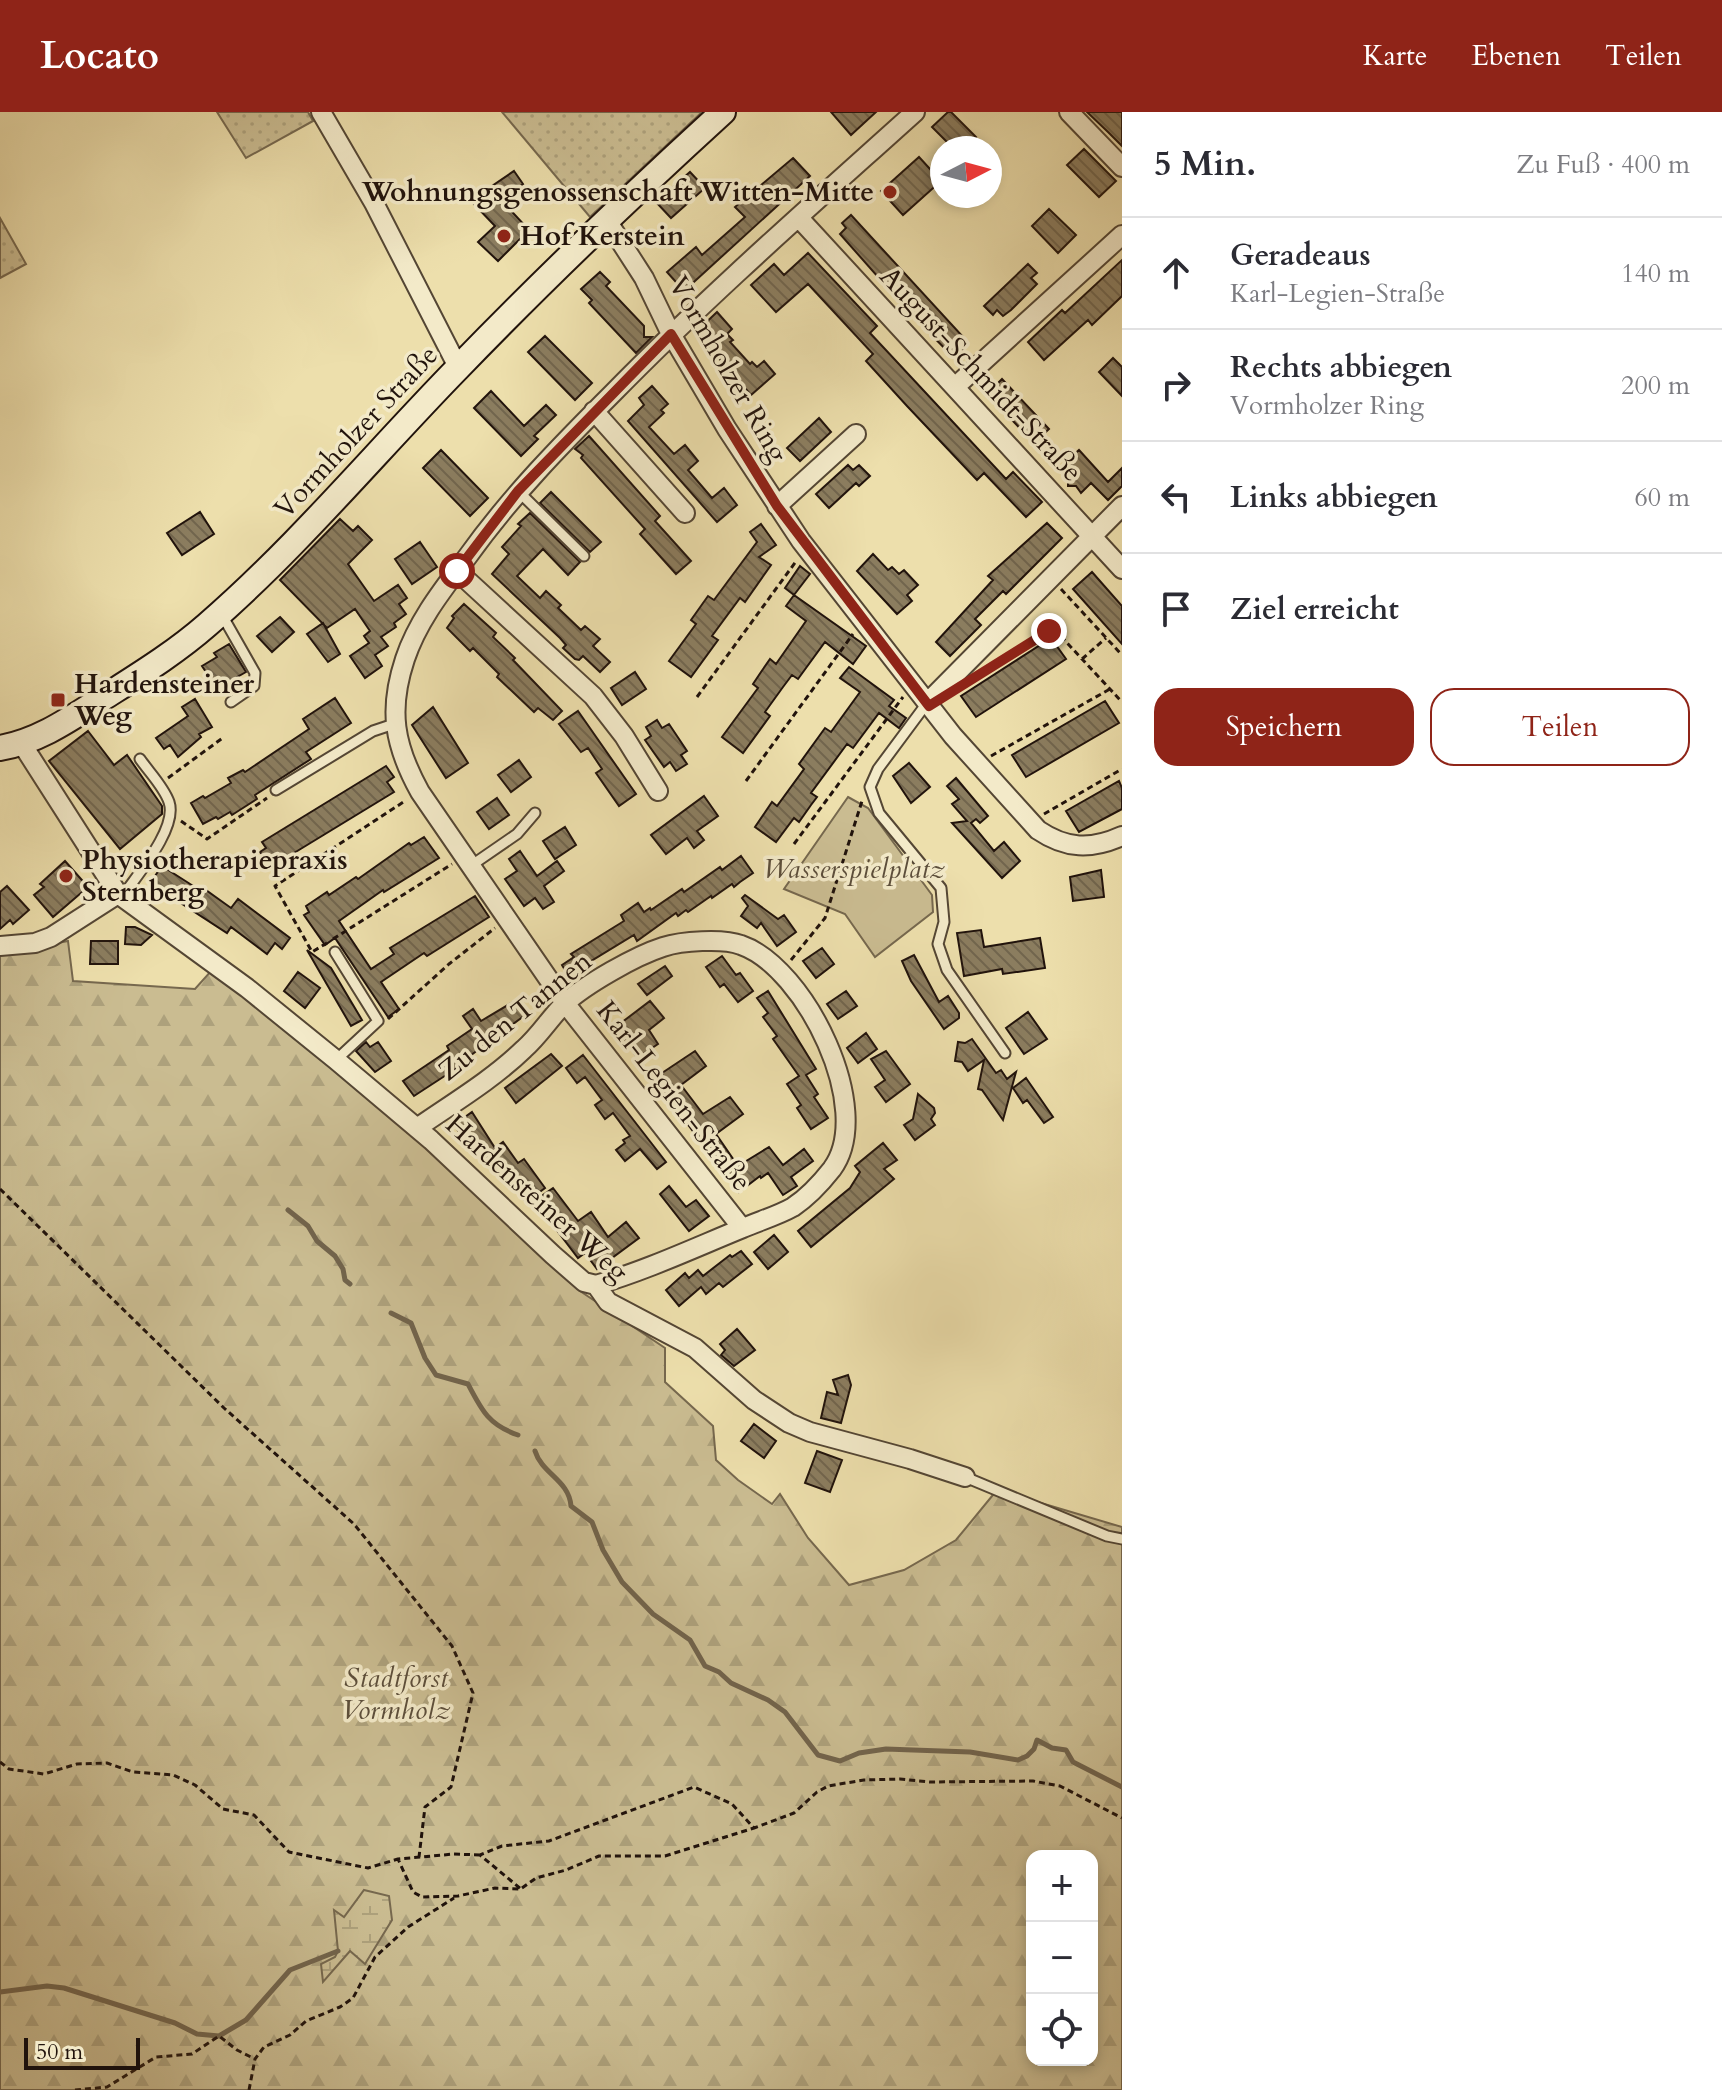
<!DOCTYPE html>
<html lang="de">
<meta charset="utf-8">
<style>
body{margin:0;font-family:Cardo,serif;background:#f2f2f3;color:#2b2b33}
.controls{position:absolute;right:24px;bottom:24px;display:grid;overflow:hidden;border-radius:16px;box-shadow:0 4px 12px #0003}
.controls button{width:72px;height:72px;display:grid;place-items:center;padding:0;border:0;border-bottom:2px solid #e1e1e2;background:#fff;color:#2b2b33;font:40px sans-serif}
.compass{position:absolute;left:930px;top:24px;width:72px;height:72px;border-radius:50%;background:#fff;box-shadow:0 4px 12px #0003;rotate:84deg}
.scale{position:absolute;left:24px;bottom:20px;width:116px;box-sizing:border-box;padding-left:8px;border:4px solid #21130c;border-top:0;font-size:22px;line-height:28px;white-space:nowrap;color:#21130c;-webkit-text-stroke:6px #f3eac9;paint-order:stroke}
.stop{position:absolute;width:24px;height:24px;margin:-18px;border:6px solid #8f2418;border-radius:50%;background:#fff}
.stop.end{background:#8f2418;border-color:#fff;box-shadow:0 2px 8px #0008}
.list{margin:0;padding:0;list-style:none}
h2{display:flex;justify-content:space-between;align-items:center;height:104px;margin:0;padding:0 32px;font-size:34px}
h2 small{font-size:26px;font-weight:400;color:#7c7c81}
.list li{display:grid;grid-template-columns:52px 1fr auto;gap:24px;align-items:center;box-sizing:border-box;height:112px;padding:0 32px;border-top:2px solid #e1e1e2}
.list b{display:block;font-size:30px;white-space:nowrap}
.list p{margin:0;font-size:26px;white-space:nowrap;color:#7c7c81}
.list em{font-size:26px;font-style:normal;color:#7c7c81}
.actions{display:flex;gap:16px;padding:24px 32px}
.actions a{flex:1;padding:18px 0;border:2px solid #8f2418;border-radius:24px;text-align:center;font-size:28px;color:#8f2418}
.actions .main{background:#8f2418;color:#fff}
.icon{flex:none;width:44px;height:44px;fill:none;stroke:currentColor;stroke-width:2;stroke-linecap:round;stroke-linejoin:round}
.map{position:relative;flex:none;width:1122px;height:1978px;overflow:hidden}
header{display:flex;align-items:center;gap:48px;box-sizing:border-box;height:112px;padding:0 40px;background:#8f2418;color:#fff}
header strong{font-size:38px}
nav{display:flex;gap:44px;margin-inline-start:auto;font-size:28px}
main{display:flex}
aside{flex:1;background:#fff}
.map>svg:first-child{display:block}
.grass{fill:url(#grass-dots);stroke:#76684e;stroke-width:2}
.forest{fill:url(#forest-firs);stroke:#76684e;stroke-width:2;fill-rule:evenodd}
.wetland{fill:url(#wetland-marsh);stroke:#76684e;stroke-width:2}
.green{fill:#cabc91;stroke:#76684e;stroke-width:2}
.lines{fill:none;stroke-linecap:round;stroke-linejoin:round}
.stream{stroke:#72644c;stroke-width:5}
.building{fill:url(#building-back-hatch);stroke:#21130c;stroke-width:2}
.service-casing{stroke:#544634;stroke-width:13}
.minor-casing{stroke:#544634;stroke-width:22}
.secondary-casing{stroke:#21130c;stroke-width:28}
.path{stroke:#21130c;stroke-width:3;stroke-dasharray:6 4;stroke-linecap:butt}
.service{stroke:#f3eac9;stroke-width:9}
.minor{stroke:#f3eac9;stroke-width:18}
.secondary{stroke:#f3eac9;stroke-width:24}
.route{stroke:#8f2418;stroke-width:10}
.poi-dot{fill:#8f2418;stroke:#f3eac9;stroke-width:3}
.labels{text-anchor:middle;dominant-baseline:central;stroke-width:7;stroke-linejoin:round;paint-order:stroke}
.poi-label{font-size:28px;font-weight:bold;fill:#21130c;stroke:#f3eac9;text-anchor:start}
.street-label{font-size:28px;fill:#21130c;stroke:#f3eac9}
.park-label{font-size:28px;font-style:italic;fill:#5c4e3b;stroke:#f3eac9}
</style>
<header>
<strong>Locato</strong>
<nav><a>Karte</a><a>Ebenen</a><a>Teilen</a></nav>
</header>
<main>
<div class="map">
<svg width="1122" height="1978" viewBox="0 0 1122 1978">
<defs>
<pattern id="grass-dots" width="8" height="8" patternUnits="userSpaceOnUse" patternTransform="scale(2)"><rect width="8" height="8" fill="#cabc91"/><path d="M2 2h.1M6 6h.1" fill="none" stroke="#ada17c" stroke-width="1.8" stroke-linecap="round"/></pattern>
<pattern id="forest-firs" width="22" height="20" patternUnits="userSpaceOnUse" patternTransform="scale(2)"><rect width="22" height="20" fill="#cabc91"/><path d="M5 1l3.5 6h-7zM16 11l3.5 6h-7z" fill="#ada17c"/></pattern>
<pattern id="wetland-marsh" width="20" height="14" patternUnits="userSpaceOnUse" patternTransform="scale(2)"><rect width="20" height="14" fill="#cabc91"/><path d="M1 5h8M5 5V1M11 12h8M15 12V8" fill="none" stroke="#ada17c"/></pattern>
<pattern id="building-back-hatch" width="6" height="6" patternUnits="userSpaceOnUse" patternTransform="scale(2)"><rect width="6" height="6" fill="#8b7d5f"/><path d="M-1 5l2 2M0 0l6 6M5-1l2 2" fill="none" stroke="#71654d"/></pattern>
</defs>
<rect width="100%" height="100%" fill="#eddfac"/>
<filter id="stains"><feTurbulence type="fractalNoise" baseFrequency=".0025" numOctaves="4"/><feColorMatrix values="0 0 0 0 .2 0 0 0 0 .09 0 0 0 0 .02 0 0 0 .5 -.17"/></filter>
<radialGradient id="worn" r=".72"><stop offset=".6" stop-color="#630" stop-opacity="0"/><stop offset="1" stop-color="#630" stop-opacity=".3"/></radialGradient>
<!-- grass -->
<path class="grass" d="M217,0H308L313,9L246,46Z
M502,0H702L590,105Z
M0,106L26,152L0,166Z"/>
<!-- forest -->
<path class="forest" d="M68,829L73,869L195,877L211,859L363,977L580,1179L665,1236V1270L713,1314L716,1348L738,1368L772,1392L780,1382L808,1426L849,1473L904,1458L956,1428L997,1378L1122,1415V1978H0V842ZM1032,1744H1092V1948H1032Z"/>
<!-- wetland -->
<path class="wetland" d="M364,1778L389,1784L392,1808L365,1852L350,1839L323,1870L321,1852L335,1845L338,1839L334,1798L344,1805Z"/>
<!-- green -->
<path class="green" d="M848,685L868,696L932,783L933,800L875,845L845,802L784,777Z"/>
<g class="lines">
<!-- stream -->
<path class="stream" d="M288,1098L308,1114L317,1129L335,1144L343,1157L345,1168L350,1172
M391,1201L411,1211L425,1246L436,1263L468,1272C482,1299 489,1313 518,1323
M535,1339C542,1362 569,1368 571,1394L592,1410L603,1438L622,1470L653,1502L690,1528L705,1554L719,1560L731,1571L768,1588L785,1600L818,1643L840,1649L859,1641L886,1637L913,1638L970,1640L1018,1648L1027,1644L1034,1637L1037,1628L1052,1636L1066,1638L1073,1650L1122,1675
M0,1880L47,1874L64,1876L175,1911L197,1922L219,1924L246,1908L290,1858L338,1839"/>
</g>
<!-- building -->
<path class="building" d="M831,0H876L851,23Z
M948,0H951L976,25L965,36H953L932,15Z
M1087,0H1122V34L1108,20Z
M1084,37L1116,69L1099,85L1067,53Z
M919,45L941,69L903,103L881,79Z
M793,46L810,64L684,179L667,160L696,135L702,143L745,105L735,95Z
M514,59L523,72L501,88L529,118L498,149L478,130L495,114L473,91L489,76Z
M690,60L705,76L671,106L656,90Z
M1049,97L1076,123L1058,141L1032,114Z
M851,103L964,226L958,232L966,241L958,250L909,200L840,122L846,116L842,111Z
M808,141L877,214L870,221L1006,367L1013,360L1042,390L1026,405L984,361L977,368L907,294L866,249L873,242L808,172L776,200L751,173L774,152L784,163Z
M1122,148V184L1092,213L1088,208L1044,248L1028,230L1062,198L1065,201Z
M1028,152L1037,161L1031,166L1037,172L1011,198L1003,204L997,198L993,203L984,194Z
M600,160L610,170L606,174L644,214V225H652L636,241L589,191L592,188L581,177Z
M717,200L732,217L727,222L733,228L730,230L750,252L752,250L757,255L764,249L775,262L751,283L696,220Z
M545,224L592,271L575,288L528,240Z
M1113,246L1122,255V284L1099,260Z
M1002,267L1049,317L1034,331L987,282Z
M652,274L668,292L661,298L664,301L649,315L674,342L685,333L698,349L688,358L712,386L724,376L737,393L717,410L628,309L644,293L639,286Z
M491,279L524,314L546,293L556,303L534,324L538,327L521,344L474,296Z
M819,306L831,320L800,349L787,336Z
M589,324L660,404L655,409L691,449L676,462L640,422L645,417L581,346L583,343L575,337Z
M441,338L488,386L470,404L423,356Z
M1079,338L1108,370L1122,356V374L1108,388L1091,371L1081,381L1076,374H1068V367L1063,360L1073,351L1069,347Z
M848,353L853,358L859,353L870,364L859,374L856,371L829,396L816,382Z
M551,380L601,430L590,440L540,391Z
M200,400L214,422L182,443L167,421Z
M530,401L580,450L568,463L543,437L517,464L540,486L546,479L561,493L558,496L581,518L585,514L600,527L593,534L610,550L600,560L583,544L579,548L575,547L563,536L566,533L560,526L492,462L509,442L502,435L521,414L518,412Z
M340,407L353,419L358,414L372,428L348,452L374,489L398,473L407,486L399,492L406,502L394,511L396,515L381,525L388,534L375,543L382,554L365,566L350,544L369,531L364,524L370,519L355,497L327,516L280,468Z
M1047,411L1062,426L1006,482L1003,479L975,507L981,513L950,544L936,530L993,468L988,464Z
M761,412L776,433L759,445L771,453L745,490L740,486L712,524L718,528L691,565L669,549L696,512L691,508L708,484L714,488L757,430L750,420Z
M420,430L437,455L412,472L395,447Z
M873,442L888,458L892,455L899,462L904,458L918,473L907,483L912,489L897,502L857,459Z
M800,454L810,462L794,483L866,534L853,552L825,530L798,567L792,563L783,575L765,600L770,604L743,641L722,625L758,576L753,572L761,560L770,547L776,552L806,509L786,494L794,483L785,476Z
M1092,460L1122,494V532L1073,477Z
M464,492L496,521L493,525L515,546L513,548L562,599L553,608L538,596L534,600L497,565L499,562L473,536L470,539L447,516L454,506L452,504Z
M280,505L294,520L272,540L257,524Z
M323,511L340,542L328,550L307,522Z
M1051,526L1066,547L976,605L961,584Z
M229,532L246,560L232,568L234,572L220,581L202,554L217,545L214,541Z
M849,555L894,588L889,594L906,606L899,616L879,601L853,636L847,632L811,681L817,685L811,693L799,710L794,706L776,730L755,715L772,690L777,694L804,657L799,652L825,616L831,620L860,580L840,566Z
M635,560L646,577L622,593L611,576Z
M335,586L351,611L306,640L311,647L255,683L257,687L232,703L230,700L218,707L216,705L203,712L191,691L203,684L205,686L231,671L228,666L243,658L245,660L309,617L303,607Z
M195,587L212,615L199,622L201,625L178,645L170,633L164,637L156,626L188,604L182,595Z
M1105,589L1119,611L1026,665L1012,643Z
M433,595L468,651L446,666L412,613Z
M578,599L636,682L619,694L596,661L602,657L588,636L581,640L559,612Z
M657,608L662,616L669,612L687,639L681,643L687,652L676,659L670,650L664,655L645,628L651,624L646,615Z
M88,619L114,653L127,643L162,694V702L120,737L49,649Z
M519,648L531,665L511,680L498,663Z
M909,651L930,675L911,691L893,664Z
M386,654L394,665L387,670L394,680L271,755L260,740L266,736L262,730Z
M956,666L988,704L980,711L976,707L971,711L994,739L1004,730L1020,749L1002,766L952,711L967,709L952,692L959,687L947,674Z
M1119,669L1122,676V697L1079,720L1066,699Z
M704,684L718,704L697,719L704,728L694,736L687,726L666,742L651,723Z
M497,686L509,703L489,717L477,700Z
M565,715L576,733L555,747L543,729Z
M424,725L439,746L384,780L383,778L339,809L371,857L394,842L390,836L475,784L489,805L427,844L424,841L381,870L399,897L388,905L335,826L325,833L304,803L309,800L306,794L327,780L329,783L356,765L358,767L409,731L411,733Z
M520,739L537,764L557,749L564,759L544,774L554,790L543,797L535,786L524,794L505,767L517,759L509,747Z
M741,744L753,761L740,770L734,775L732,772L712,786L711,784L688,800L686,798L678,804L676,801L637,829L634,823L568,863L562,853L574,845L571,842L624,809L621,803L638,791L644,800L650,796L651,798L682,777L684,780L720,755L722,758Z
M65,749L88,775L53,805L34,783L44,775L40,772Z
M162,754L201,779L203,776L231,796L238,787L290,826L282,837L275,831L267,842L231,815L227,821L150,771Z
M1101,758L1104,785L1073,789L1070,765Z
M7,774L29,798L13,812L10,808L0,817V780Z
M745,783L778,807L784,803L796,820L777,834L761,811L757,816L741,804L748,794L742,786Z
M126,815H135L152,823L141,833L125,832Z
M981,818L984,835L1040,826L1045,856L1003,862L1002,857L964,864L957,821Z
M91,829H118V852H90Z
M822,836L834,852L816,866L803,849Z
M307,838L331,856L362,908L351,914Z
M914,843L939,890L948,884L959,901V906L944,917L911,869L902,849Z
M722,844L736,863L740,861L753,879L738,890L724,872L720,875L706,855Z
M665,854L672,864L647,883L638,872Z
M298,860L320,876L305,896L284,879Z
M768,879L816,957L806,963L818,982L814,985L828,1006L811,1017L797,996L801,993L787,972L799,964L773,927L777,924L763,905L768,901L757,886Z
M846,879L857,894L838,907L827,892Z
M518,887L528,901L459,952L460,954L414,984L403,969L449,938L447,934L472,917L463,904L473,897L481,909Z
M650,889L664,906L649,918L658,932L637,946L628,931L626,933L613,917Z
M1028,900L1047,927L1024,942L1006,916Z
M866,921L877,937L858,951L847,936Z
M972,927L996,961L1001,958L1007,967L1016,960L1003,1008L982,978L978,977L984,948L968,959L962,950L955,949L958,930L965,931Z
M366,930L370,935L378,930L391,949L375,960L356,939Z
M695,939L706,954L681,973L703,1002L730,985L743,1002L716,1022L738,1054L769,1035L783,1053L804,1037L813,1049L791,1065L797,1074L783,1083L768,1061L761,1066L760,1064L739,1080L703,1028L701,1030L671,990L656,965Z
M886,939L910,972L886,990L875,975L885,968L871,947Z
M551,942L562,954L516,991L505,976Z
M583,943L666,1050L657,1057L640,1037L625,1049L616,1038L625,1031L623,1028L630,1024L613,1001L605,1007L595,993L602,988L585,965L577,971L566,956Z
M1026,966L1053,1005L1044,1011L1027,988L1023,991L1013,976Z
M918,982L934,996L935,1001L931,1007L935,1013L915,1028L904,1013L913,1007Z
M472,1000L495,1036L503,1030L518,1051L524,1047L545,1076L526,1090L502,1056L497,1060L479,1036L474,1040L454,1013Z
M883,1031L897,1048L884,1057L894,1067L811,1135L798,1119L850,1076L860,1060L855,1054Z
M669,1074L686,1095L696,1088L709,1104L689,1119L660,1082Z
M553,1076L578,1109L591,1100L608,1125L626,1110L639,1126L597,1157L585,1141L578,1146L546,1104L554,1098L543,1083Z
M774,1123L788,1140L768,1157L754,1140Z
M741,1139L752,1152L723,1175L719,1171L706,1182L701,1175L679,1194L666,1178L685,1161L689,1166L698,1158L703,1164L730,1143L732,1145Z
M737,1217L755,1238L734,1254L721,1243L725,1238L720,1232Z
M848,1263L851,1273L841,1311L821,1306L827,1280L838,1283L833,1268Z
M754,1312L776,1329L764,1346L741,1329Z
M817,1339L842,1348L830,1380L805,1371Z"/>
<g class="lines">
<defs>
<path id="service" d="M518,379L584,444
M222,503L255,561L254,574L231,590
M927,591L878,657L870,675L879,701L941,776L944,810L938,832L947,858L1005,941
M276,678L373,619L394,612
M472,753L517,722L535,701
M122,785C137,763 178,716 169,690C164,675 149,660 140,647
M335,840L378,909L336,948
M965,1365L1107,1424L1122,1427"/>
<path id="minor" d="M321,0L374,91L458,255
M1069,0L1122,55
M799,106L1122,457
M606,107L644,166L671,222L727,317L801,429L953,624L1038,718C1066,737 1091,738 1122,724
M956,274L1122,123
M594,299L685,401
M777,394L856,322
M457,459L593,584L624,624L658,679
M927,591L1122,394
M22,632L118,782L247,876L336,948L431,1028L553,1143L584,1170L596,1173L608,1190L695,1236L754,1288L789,1311L810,1320L910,1347L965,1365
M0,834L35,831L51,825L118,782
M417,1016C453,991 492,968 524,937C539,924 550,906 564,892C586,872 635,844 663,835C681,829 723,826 741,833C805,855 876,998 832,1057C821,1071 808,1085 793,1095C777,1104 759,1109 743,1116C694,1136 647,1158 596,1173
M742,1116L565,891L420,680C394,633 388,598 405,547C418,508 444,476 468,444C511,384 561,333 613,281C709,183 813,92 915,0"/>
<path id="secondary" d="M0,636C39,629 70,607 103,586C139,563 175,541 207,513C297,435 374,342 457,257C543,168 632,83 723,0"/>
</defs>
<!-- service casing -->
<use href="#service" class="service-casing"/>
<!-- minor casing -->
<use href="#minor" class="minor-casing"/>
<!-- secondary casing -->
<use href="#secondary" class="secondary-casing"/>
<!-- path -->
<path class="path" d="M1061,477L1122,543
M1082,547L1106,526
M984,558L1045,520L1056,519L1122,590
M697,585L797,448
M991,644L1110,577
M168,666L224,625
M746,669L853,522
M1044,702L1122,657
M181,709L207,727L267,686
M794,732L903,585
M333,827L452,752
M327,831L312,840L275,774L405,689
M791,848L825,806L862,689
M388,907L449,852L495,816
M0,1077L224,1296L354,1412L452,1534L473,1581L451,1675L425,1695L419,1745
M0,1650L9,1657L44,1662L77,1652L107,1651L133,1660L173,1663L195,1673L223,1697L254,1703L289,1740L368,1756L398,1747
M480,1743L454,1742L398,1747L413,1780L422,1785L458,1784L495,1776L521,1777L480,1743L502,1734L549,1729L694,1675L732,1692L754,1716L794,1701L817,1680L828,1674L864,1668L900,1667L930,1670L1033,1669L1060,1674L1122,1706
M522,1776L536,1766L566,1758L599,1744H665L754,1716
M75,1978L107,1975L156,1945L192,1942L219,1924L237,1938L255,1947
M249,1978L255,1947L264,1935L290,1923L306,1909L340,1895L353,1886L375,1845L408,1815L454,1786"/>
<!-- service -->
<use href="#service" class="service"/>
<!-- minor -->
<use href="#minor" class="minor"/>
<!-- secondary -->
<use href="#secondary" class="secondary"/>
</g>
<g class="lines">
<!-- route -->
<path class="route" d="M457,459L518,379L671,222L777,394L929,594L1049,519"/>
</g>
<!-- markers -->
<g class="poi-dot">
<circle cx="890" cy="80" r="8"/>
<circle cx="504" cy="124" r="8"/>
<rect x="50" y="580" width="16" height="16" rx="4"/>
<circle cx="66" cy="764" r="8"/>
</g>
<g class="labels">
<!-- poi labels -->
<g class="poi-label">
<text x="874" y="80" text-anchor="end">Wohnungsgenossenschaft Witten-Mitte</text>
<text x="520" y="124">Hof Kerstein</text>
<text x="74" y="572">Hardensteiner<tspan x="74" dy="32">Weg</tspan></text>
<text x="82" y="748">Physiotherapiepraxis<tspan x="82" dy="32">Sternberg</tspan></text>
</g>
<!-- street labels -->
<g class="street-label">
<text transform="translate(728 257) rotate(60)">Vormholzer Ring</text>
<text transform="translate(981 262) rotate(47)">August-Schmidt-Straße</text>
<text transform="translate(356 320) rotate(-47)">Vormholzer Straße</text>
<text transform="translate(515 904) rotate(-39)">Zu den Tannen</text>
<text transform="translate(674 984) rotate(52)">Karl-Legien-Straße</text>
<text transform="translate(537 1086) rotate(42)">Hardensteiner Weg</text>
</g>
<!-- park labels -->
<g class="park-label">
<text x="854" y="757">Wasserspielplatz</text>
<text x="396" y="1566">Stadtforst<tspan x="396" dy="32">Vormholz</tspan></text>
</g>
</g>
<rect width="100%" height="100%" filter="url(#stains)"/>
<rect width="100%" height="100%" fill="url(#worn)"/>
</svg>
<div class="controls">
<button>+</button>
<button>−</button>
<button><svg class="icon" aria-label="locate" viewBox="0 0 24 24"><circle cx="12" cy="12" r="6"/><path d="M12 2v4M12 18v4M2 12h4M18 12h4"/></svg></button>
</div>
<svg class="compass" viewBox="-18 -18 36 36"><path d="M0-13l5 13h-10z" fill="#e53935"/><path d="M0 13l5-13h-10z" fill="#7c7c81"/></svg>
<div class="scale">50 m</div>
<div class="stop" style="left:457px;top:459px"></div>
<div class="stop end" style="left:1049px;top:519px"></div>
</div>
<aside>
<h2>5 Min.<small>Zu Fuß · 400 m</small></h2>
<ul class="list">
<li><svg class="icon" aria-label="ahead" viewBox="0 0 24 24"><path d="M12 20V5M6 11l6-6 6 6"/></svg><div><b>Geradeaus</b><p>Karl-Legien-Straße</p></div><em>140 m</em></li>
<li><svg class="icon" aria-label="right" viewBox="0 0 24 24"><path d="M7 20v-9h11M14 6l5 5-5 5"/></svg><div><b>Rechts abbiegen</b><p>Vormholzer Ring</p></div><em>200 m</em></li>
<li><svg class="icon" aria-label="left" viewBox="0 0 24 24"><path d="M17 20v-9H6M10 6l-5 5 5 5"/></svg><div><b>Links abbiegen</b></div><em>60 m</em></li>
<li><svg class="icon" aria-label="arrive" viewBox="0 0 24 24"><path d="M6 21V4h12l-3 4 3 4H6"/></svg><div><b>Ziel erreicht</b></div></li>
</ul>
<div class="actions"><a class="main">Speichern</a><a>Teilen</a></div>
</aside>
</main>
